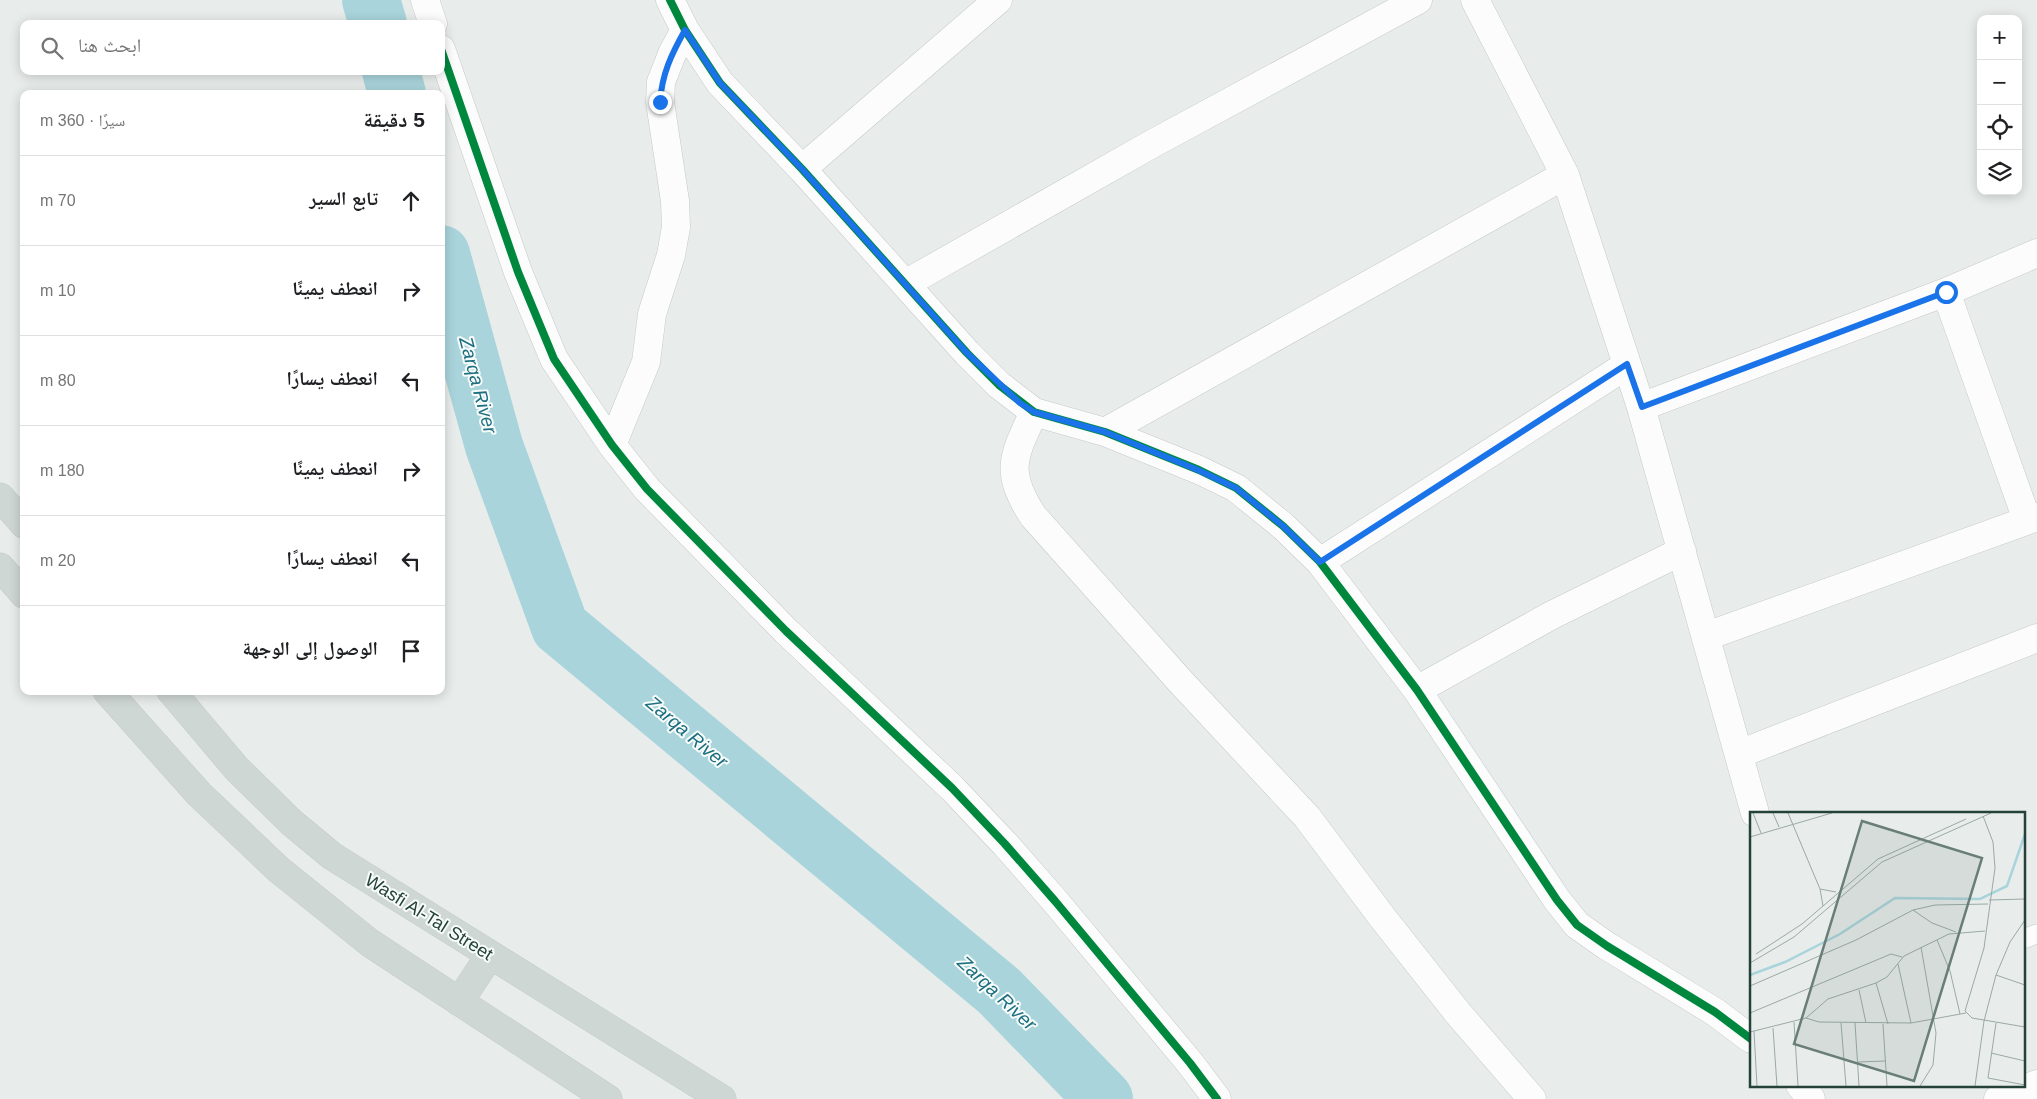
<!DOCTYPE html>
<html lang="ar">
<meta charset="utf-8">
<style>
body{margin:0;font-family:Arial,"Noto Naskh Arabic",sans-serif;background:#f2f2f2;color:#202124;direction:rtl}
.controls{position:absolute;right:15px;top:15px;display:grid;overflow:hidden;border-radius:10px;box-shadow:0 2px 12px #0003}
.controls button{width:45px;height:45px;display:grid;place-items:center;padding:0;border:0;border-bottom:1px solid #e0e0e0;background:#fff;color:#202124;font:25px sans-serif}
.stop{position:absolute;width:15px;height:15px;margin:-11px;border:4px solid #1a73e8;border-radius:50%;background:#fff}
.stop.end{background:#1a73e8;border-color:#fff;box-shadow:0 1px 5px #0008}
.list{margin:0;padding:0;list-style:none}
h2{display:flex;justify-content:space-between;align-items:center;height:65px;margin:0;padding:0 20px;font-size:21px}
h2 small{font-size:16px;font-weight:400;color:#757577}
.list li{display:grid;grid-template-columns:32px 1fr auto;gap:15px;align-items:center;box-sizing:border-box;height:90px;padding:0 20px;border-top:1px solid #e0e0e0}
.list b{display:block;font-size:19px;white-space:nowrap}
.list em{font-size:16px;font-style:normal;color:#757577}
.icon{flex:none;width:28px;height:28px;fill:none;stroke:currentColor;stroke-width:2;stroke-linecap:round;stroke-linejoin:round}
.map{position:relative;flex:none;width:2037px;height:1099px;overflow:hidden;direction:ltr}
.search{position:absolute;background:#fff;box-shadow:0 2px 12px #0003;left:20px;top:20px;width:425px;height:55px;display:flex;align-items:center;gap:12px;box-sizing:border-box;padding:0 18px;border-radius:10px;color:#757577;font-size:19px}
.panel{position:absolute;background:#fff;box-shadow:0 2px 12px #0003;left:20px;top:90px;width:425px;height:605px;border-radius:10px;direction:rtl}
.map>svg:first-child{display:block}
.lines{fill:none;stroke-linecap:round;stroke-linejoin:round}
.river{stroke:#a9d4db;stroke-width:58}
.lane-casing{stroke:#c5cac8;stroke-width:20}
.street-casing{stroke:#c5cac8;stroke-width:29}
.primary-casing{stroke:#c3ccc9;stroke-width:29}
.lane{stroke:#fcfcfc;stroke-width:19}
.street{stroke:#fcfcfc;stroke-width:28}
.primary{stroke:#cfd7d5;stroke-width:28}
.cycleway-casing{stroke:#f7fbf9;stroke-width:11}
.cycleway{stroke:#00873e;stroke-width:8}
.route{stroke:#1a73e8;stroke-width:6}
.labels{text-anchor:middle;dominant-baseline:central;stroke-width:4;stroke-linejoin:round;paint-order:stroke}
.street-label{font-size:18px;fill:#24423a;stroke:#f7fbf9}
.water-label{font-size:19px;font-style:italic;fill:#1c6f80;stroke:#f7fbf9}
.inset-river{fill:none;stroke:#a9d4db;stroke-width:2.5}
.inset-road{fill:none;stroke:#9aa9a4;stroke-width:1}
.view{fill:#697e78;fill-opacity:0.15;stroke:#697e78;stroke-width:2.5}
.inset-edge{fill:none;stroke:#24423a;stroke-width:2.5}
</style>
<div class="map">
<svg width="2037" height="1099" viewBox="0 0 2037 1099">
<rect width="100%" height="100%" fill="#e8edeb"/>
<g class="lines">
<!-- river -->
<path class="river" d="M371,0L378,24
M391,71L397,94
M441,254L494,446L560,627L999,991L1104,1099"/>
<defs>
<path id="lane" d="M2023,939L2037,934"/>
<path id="street" d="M425,0L433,24
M670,0L685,30L720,83L802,169L967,353L999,385L1034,412L1105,432L1199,470L1236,488L1283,526L1320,562L1417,690L1557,900L1577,925L1607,946L1715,1012L1751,1039
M1475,0L1565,175L1641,407L1755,813
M441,49L518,272L554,359L612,445L647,489L786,631L952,788L1005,844L1055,901L1190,1063L1217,1099
M802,169L998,0
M905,284L1150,145L1418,0
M1946,292L2027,520
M1641,407L1946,292L2037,253
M1034,412C1013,457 1004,471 1033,516L1180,681L1307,817L1382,917L1457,1012L1532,1099
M1105,432L1565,175
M612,445L646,362L652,314L671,255L676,227L675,201L660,102L661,82L672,54L685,30
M1320,562L1627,365
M1707,636L2037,517
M1417,690L1552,615L1682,551
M1739,754L2037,638
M1800,1085L1811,1099
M1998,1099L2037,1084"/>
<path id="primary" d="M0,497L24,524
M0,567L24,594
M107,691L199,794L278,869L370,943L608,1099
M171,691L237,769L291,822L332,856L722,1099
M459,1002L490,955"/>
</defs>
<!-- lane casing -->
<use href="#lane" class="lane-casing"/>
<!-- street casing -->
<use href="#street" class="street-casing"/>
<!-- primary casing -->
<use href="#primary" class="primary-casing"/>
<!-- lane -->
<use href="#lane" class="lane"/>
<!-- street -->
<use href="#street" class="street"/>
<!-- primary -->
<use href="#primary" class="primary"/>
<defs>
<path id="cycleway" d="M670,0L685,30L720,83L802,169L967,353L999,385L1034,412L1105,432L1199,470L1236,488L1283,526L1320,562L1417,690L1557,900L1577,925L1607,946L1715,1012L1751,1039
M441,49L518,272L554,359L612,445L647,489L786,631L952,788L1005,844L1055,901L1190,1063L1217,1099"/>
</defs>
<!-- cycleway casing -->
<use href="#cycleway" class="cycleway-casing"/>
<!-- cycleway -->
<use href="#cycleway" class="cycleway"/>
</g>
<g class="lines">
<!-- route -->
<path class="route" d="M660,102C662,74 671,55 685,30L720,83L802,169L967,353L1020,403L1034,412L1105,432L1198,470L1236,488L1283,526L1320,562L1627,364L1642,407L1946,292"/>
</g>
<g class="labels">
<!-- street labels -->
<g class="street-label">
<text transform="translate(429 917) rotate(32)">Wasfi Al-Tal Street</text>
</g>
<!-- water labels -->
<g class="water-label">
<text transform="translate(478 385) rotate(75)">Zarqa River</text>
<text transform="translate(687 732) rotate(40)">Zarqa River</text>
<text transform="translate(997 993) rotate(43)">Zarqa River</text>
</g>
</g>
<!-- overview -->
<g transform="translate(1750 812)">
<rect width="275" height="275" fill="#e8edeb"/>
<path class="inset-river" d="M0,163L35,150L90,122L145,86L230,87L257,74L275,22"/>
<path class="inset-road" d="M3,1L11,21M23,1L29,15M38,1L70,77L73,94M233,4L243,30L245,56L234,136L215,199L222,206L275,215M0,25L82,1M70,77L86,80M239,88L275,87M163,98L182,111L206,120M187,128L200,159L210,202M6,142L52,112L128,47L216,7M0,151L44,125L132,50L241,1M148,152L161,211M246,163L275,173M126,171L138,212M0,174L106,128L163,98L185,93L238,92M109,178L116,211M0,201L141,142L152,145M56,206L69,210L161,211L216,201M44,210L48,274M91,211L96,274M105,211L109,274M246,211L238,266L275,273M133,212L137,274M23,216L27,274M4,219L7,274M0,220L56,206L78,187L126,171L137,165L154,144L199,122L235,119M241,241L275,249M107,250L135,249M170,274L183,253L186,221L171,135M225,274L234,209L246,163L260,130L275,108"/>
<path class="view" d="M112,9L232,46L164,269L44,232Z"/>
<rect width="275" height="275" class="inset-edge"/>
</g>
</svg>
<div class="controls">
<button>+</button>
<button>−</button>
<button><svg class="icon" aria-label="locate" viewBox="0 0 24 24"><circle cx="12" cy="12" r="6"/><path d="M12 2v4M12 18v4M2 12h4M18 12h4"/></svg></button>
<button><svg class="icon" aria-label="layers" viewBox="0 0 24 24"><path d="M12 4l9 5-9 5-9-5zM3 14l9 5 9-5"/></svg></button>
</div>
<div class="stop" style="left:1946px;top:292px"></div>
<div class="stop end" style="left:660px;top:102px"></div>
<div class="search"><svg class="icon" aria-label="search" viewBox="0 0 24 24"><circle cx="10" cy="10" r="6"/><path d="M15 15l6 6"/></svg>ابحث هنا</div>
<section class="panel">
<h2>5 دقيقة<small>سيرًا · 360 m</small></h2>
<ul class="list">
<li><svg class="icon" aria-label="ahead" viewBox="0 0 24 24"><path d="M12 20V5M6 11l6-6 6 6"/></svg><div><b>تابع السير</b></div><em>70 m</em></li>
<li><svg class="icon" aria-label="right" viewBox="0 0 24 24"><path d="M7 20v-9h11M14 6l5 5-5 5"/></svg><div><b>انعطف يمينًا</b></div><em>10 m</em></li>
<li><svg class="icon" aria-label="left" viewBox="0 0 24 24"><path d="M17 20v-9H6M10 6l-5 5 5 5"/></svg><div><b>انعطف يسارًا</b></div><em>80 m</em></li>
<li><svg class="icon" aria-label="right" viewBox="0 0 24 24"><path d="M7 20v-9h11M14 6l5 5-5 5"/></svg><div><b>انعطف يمينًا</b></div><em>180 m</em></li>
<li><svg class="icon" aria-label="left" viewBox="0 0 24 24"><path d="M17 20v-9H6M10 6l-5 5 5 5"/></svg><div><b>انعطف يسارًا</b></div><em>20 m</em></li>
<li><svg class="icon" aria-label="arrive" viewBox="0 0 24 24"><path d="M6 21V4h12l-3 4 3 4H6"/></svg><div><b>الوصول إلى الوجهة</b></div></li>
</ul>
</section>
</div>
